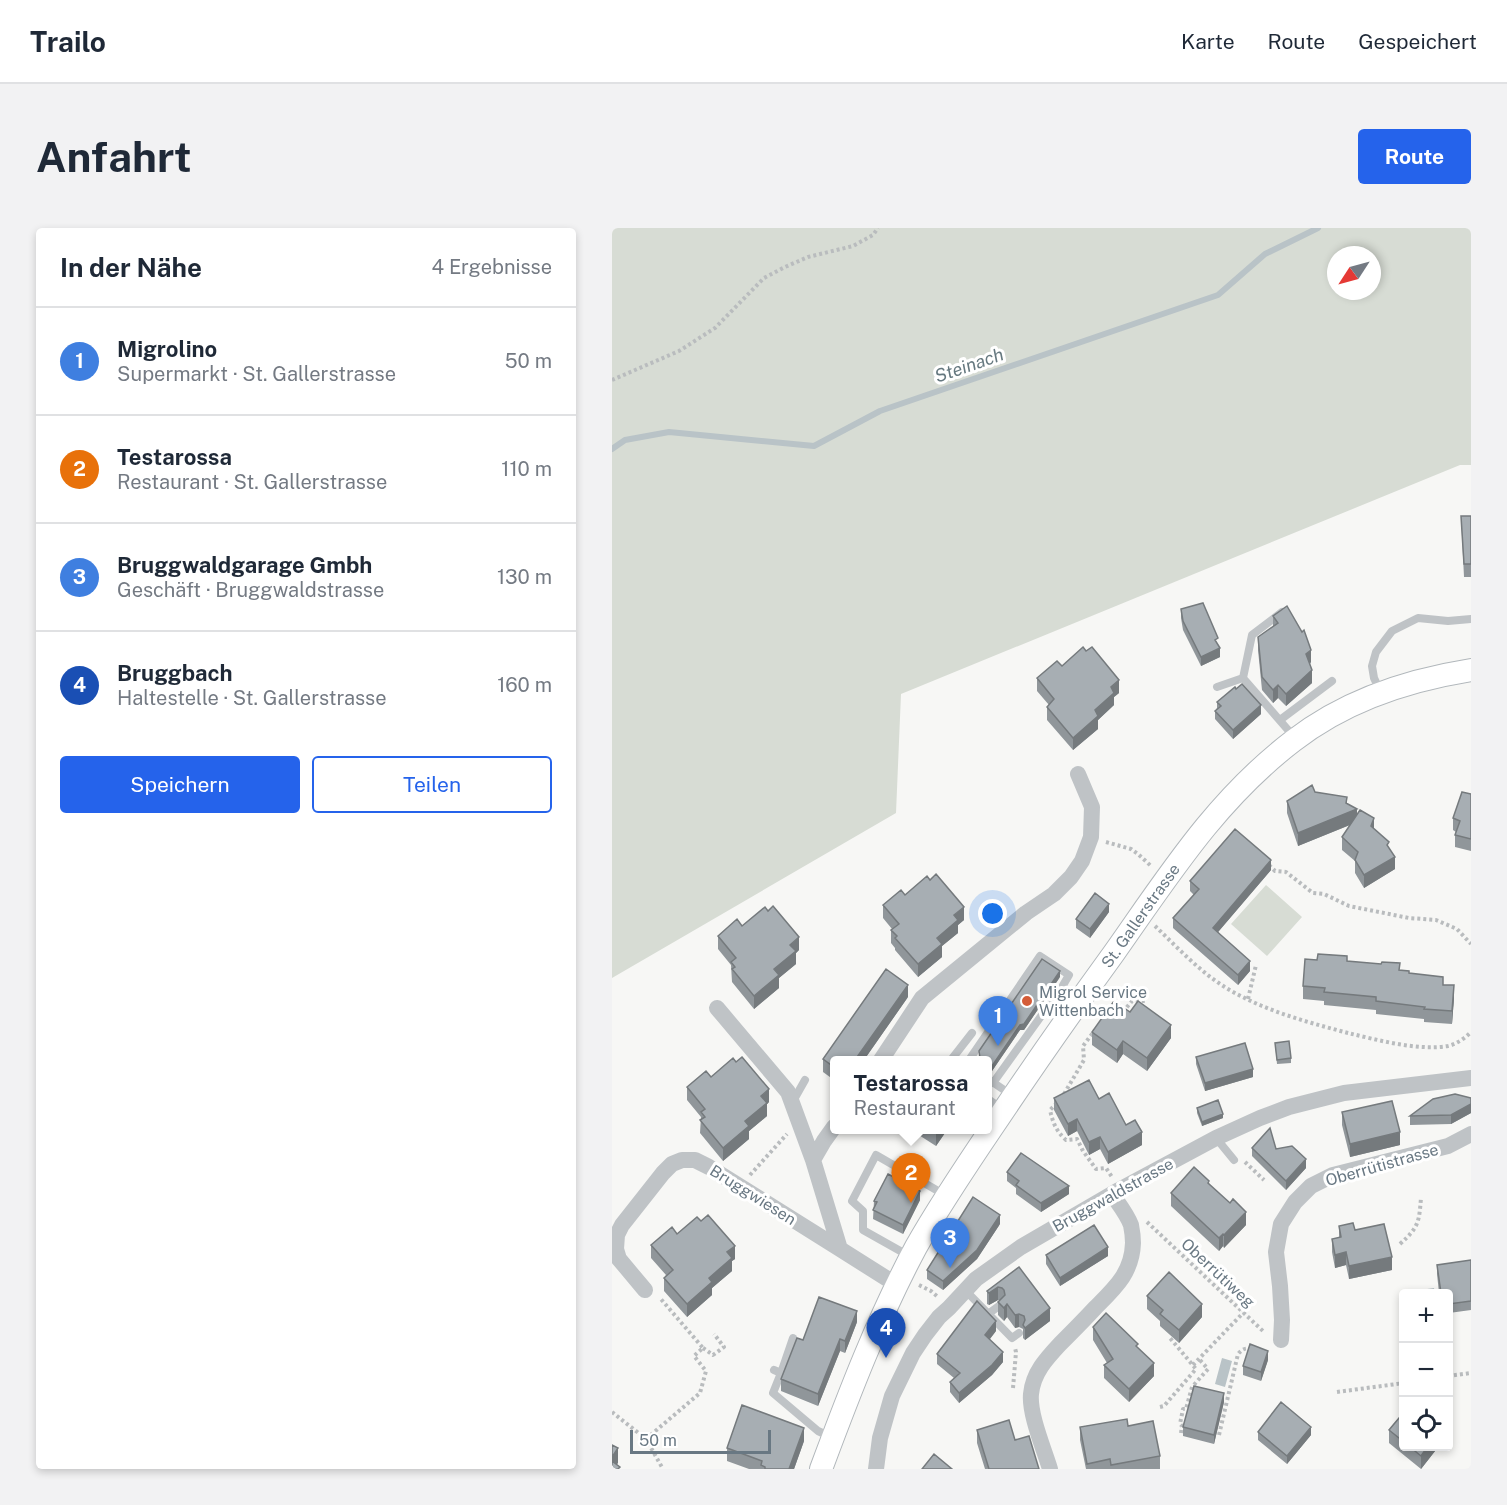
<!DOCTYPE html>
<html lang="de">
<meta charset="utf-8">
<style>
body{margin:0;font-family:"Public Sans",sans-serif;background:#f2f2f3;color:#1f2937}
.controls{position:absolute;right:18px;bottom:18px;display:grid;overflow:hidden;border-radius:6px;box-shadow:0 3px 9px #0003}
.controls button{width:54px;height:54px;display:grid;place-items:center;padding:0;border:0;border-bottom:2px solid #e0e1e3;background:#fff;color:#1f2937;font:30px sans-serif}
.compass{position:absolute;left:715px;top:18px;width:54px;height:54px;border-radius:50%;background:#fff;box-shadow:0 3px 9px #0003;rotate:234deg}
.scale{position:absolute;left:18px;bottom:15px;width:141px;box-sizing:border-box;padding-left:6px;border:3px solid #697883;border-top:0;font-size:16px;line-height:21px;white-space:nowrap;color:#697883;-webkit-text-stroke:4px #fff;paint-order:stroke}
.you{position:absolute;left:381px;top:686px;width:21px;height:21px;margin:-15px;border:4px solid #fff;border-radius:50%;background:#1a73e8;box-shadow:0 0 0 9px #1a73e833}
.badge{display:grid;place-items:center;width:39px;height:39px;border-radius:50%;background:#2563eb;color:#fff;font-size:20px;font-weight:700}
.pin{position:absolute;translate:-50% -50px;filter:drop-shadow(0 2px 3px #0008)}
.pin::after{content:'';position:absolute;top:32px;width:21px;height:18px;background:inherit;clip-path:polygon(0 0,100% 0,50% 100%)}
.popup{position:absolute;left:218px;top:828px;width:162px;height:78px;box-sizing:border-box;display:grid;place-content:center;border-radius:6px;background:#fff;filter:drop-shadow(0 2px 4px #0005);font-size:20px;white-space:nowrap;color:#747a83}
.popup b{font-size:22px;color:#1f2937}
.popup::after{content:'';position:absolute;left:50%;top:100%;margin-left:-12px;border:12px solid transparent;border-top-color:#fff}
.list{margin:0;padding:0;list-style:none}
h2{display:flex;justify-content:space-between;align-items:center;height:78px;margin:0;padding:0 24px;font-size:26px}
h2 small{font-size:20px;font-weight:400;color:#747a83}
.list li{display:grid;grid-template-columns:39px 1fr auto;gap:18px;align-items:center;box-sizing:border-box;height:108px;padding:0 24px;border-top:2px solid #e0e1e3}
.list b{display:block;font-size:22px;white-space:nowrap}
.list p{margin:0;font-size:20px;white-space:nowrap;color:#747a83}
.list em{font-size:20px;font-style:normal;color:#747a83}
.actions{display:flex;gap:12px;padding:18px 24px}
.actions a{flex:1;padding:14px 0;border:2px solid #2563eb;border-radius:6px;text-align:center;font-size:21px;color:#2563eb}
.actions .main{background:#2563eb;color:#fff}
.icon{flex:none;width:33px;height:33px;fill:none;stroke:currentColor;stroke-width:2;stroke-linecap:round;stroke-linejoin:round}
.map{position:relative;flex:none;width:859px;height:1241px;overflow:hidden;border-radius:6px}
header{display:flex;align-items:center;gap:36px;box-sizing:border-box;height:84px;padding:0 30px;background:#fff;border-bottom:2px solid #e0e1e3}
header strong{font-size:28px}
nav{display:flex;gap:33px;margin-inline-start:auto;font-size:21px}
.intro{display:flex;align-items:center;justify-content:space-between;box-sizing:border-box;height:144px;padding:0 36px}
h1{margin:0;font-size:42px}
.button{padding:15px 27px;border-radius:6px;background:#2563eb;color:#fff;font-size:21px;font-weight:700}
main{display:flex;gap:36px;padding:0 36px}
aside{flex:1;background:#fff;border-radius:6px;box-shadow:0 3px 9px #0003}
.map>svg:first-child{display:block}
.green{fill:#d7dcd4;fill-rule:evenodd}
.water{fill:#b9c3c7}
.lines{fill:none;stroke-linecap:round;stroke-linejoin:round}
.stream{stroke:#b9c3c7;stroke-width:6}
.secondary-casing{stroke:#b1b7bb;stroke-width:24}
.path{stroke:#b9bcbe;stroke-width:4;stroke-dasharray:3 3;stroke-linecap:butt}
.lane{stroke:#bfc3c6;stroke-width:8}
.street{stroke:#bfc3c6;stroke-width:16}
.secondary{stroke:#fff;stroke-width:22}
.wall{fill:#90969a}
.shaded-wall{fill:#757a7d}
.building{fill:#a7aeb3;stroke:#757a7d;stroke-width:1.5}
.poi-dot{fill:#d45c38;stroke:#fff;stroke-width:2}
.labels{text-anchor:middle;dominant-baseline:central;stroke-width:6;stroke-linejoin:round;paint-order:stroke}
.street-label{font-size:16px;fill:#697883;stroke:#fff}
.poi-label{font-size:16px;fill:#697883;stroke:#fff;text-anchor:start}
.water-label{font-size:18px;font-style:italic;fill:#65787f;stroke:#fff}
</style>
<header>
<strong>Trailo</strong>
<nav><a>Karte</a><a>Route</a><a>Gespeichert</a></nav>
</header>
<div class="intro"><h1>Anfahrt</h1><a class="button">Route</a></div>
<main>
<aside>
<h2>In der Nähe<small>4 Ergebnisse</small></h2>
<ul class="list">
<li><span class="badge" style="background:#3f7fe0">1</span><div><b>Migrolino</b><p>Supermarkt · St. Gallerstrasse</p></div><em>50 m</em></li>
<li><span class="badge" style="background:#e8710a">2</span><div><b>Testarossa</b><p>Restaurant · St. Gallerstrasse</p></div><em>110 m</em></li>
<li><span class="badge" style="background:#3f7fe0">3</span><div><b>Bruggwaldgarage Gmbh</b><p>Geschäft · Bruggwaldstrasse</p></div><em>130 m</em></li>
<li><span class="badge" style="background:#1a4fb4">4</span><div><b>Bruggbach</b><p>Haltestelle · St. Gallerstrasse</p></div><em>160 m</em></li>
</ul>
<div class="actions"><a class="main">Speichern</a><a>Teilen</a></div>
</aside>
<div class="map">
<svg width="859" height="1241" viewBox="0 0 859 1241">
<rect width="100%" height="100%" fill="#f7f7f5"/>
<!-- green -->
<path class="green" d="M0,0H859V237H848L289,466L284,585L0,750ZM724,27H760V63H724Z
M654,657L690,689L655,728L619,696Z"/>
<!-- water -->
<path class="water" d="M822,1060L823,1065L792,1066L791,1078H790L788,1065Z
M610,1130L620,1133L613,1159L603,1156Z"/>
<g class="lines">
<!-- stream -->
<path class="stream" d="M0,221L13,212L57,204L202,218L268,183L606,67L653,26L706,0"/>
<defs>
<g id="secondary">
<path id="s1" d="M209,1241C237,1166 266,1090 304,1019C331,971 363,925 394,879C429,827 465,776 502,725C557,647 604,572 681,513C732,473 796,452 859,442"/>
</g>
</defs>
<!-- secondary casing -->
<use href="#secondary" class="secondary-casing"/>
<!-- path -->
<path class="path" d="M0,152L67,123L103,100L152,50L173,39L196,29L241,18L261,7L266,0
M494,614L519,621L526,626L539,638
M657,637L663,643L674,644L701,665L712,666L737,678L797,690L824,692L845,701L859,716
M543,698C566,720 589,745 616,761C653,783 695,794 736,805C766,812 805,823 836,818C845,816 853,810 859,804
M636,771L644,737
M511,784L520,773H535
M452,866L472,832L471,818L483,802
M445,875L438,882C441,895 444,903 454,912L465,911L471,923L484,941L494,940L500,949
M633,934L652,952
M138,947L175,906
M535,994L652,1104
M788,1016C807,999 807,994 809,970
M307,1057L319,1063L326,1069
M91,1120L101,1127L112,1119L102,1106
M581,1137L631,1085
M836,1148L859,1145
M401,1160L404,1124L403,1120
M725,1164L792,1155
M548,1179L552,1178L584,1141L558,1110
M0,1184L34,1211L51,1241
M569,1205L570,1198L568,1196L571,1181H574L580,1159L596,1141L587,1131
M607,1207L626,1126C631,1120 634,1120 641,1121
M34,1211L88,1165L94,1143L82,1128L91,1120L48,1070"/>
<!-- lane -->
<path class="lane" d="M670,384L640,407L631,450L683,510
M605,459L631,450
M769,465L762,450L760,438L764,424L780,403L806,390L836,393L859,391
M668,492L720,453
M339,832L360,805
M357,832L428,728L457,747L450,759L468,771
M376,851L401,868
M381,855L450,759
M376,871L390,881
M180,875L193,852
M604,910L622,932
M299,1029L251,1002V983L240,973L264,927L333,967
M353,1062L400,1110L407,1105
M376,1086L387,1078
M162,1142L169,1145L161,1165L206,1203L219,1209
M169,1145L181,1110"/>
<!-- street -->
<path class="street" d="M105,780L176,864L201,932
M269,832L310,770L414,685L442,666L459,649L470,633L479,609L480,579L466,546
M222,899L212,913L201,932L228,1021L285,1057
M33,1062L7,1031L4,1021L5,1007L10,997L51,945L60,936L70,932H83L97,939L228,1021
M669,1112L670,1092L668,1058L664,1024L669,996L683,974L699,958L721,947L836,918L859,906
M264,1241L268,1210L280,1168L301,1125L313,1107L327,1089L337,1080L364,1051L409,1019L507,962L604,910L648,890L677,879L732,865L859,850
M438,1241C432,1221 417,1186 419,1166C421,1145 434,1131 448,1116C460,1104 472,1092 483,1080C503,1060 520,1045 521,1015C521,1009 520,1002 519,997C515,986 506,975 500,966"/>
<!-- secondary -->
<use href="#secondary" class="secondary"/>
</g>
<!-- wall -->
<path class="wall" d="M849,288H859V349H852Z
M569,381L608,429L589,438L571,402L569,390Z
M661,388L699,434L698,436L700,455L674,478L666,470L661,475L650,462L646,422V409L661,399Z
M450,438L507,465L502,469V477L486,492V501L461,522L435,492V479L437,477L425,463V450Z
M624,461L649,486L621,511L603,491V483L605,480V474Z
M703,564L735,576L745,586L762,601L777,620L783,641L752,660L743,645V633L730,622V609L738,597L686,618L675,585V573Z
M859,566V623L843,619V607L844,604L841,602V590Z
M659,642L606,704L638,743L626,757L561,700V690L582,667L578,663V653Z
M293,667L352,692L346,697V705L330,718V729L306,749L283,722V720L279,715V702L280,701L271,690V677Z
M497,684L478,710L464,700V691Z
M130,698L187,722L184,725V736L167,750V760L142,781L120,754L119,737L106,721V708Z
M735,733L788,742L831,757L842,770L840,796L812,794V791L764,786V782L712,777V773L691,771V758Z
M448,749L412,802H408L380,843L375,841V832H368L367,823Z
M296,769L252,832H222V852L211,844V831Z
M518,784L559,810L535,843L511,826L505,835L480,817V804Z
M663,815L679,830V835L665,836Z
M584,829L641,849L593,863L584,836Z
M99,849L157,874L155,876V888L137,903V911L111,933L88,905L89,889L75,872V859Z
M442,870L487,871L514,897L530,917L496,936L488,921L477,927L465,903L456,908L442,882Z
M859,870V885L839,896L798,897V888Z
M585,880L611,890L590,898L585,885Z
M730,884L788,917L738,929L730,897Z
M299,902H335L324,918Z
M640,920L664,921L694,940L674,962L640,928Z
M395,944L457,966L429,984L404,966V960L395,953Z
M597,956L634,997L612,1020L611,1018L607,1023L559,978V965Z
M308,972L291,1006L261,991L262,973Z
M388,996L365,1031L331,1062L315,1051V1042Z
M727,998L743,1002L780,1042L737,1051L734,1037L723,1040L720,1024V1011L727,1010Z
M65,1006L123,1031L120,1033V1043L100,1060V1067L75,1089L52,1063V1050L54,1047L39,1030V1017Z
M434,1027L496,1028L448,1058L434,1036Z
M859,1032V1082L837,1085V1065H827L825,1046V1037Z
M407,1039L438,1093L413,1112L411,1110V1101L407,1099L403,1100L395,1089L392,1093L386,1087V1074L388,1072H386L377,1077L375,1076V1063Z
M535,1068L590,1089L567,1115L548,1098V1093L535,1081Z
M245,1094L233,1125L228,1123L206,1178L169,1163V1151L191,1112Z
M481,1099L526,1120L542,1148L517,1174L492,1150V1137L495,1135L481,1112Z
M384,1103L378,1111L391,1134L380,1147L347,1175L338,1164V1154L342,1150L325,1136V1126Z
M656,1132L649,1153L631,1147V1138Z
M612,1174L602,1216L571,1208V1199Z
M792,1184V1218H827L809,1241L777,1215V1202Z
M516,1198L548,1228V1241H474L468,1212V1199Z
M365,1202L403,1212L427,1241H373L365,1215Z
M646,1204L699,1207L675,1236L646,1212Z
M192,1213L182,1241H137L115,1233V1220Z"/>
<!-- shaded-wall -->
<path class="shaded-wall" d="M608,420V429L589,438V429Z
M699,422V434L694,439V426Z
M700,442V455L674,478V466Z
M507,452V465L502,469V477L486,492V501L461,522V510L483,482L499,459Z
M666,457V470L661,475V462Z
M649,477V486L621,511V502Z
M735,569V582L745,581V594L686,618V605L734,575Z
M762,590V603L759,598Z
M783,629V641L752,660V647Z
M659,632V642L601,710V700Z
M497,676V684L478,710V701Z
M352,679V692L346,697V705L330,718V729L306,749V736L325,710L342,687Z
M187,709V722L184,725V736L167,750V760L142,781V768L162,741L178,717Z
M638,733V743L626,757V747Z
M448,743V749L412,802H408L380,843V838L408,797Z
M296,757V769L252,832H243Z
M842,757V770L840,796V783Z
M559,797V810L535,843V830Z
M511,813V826L505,835V822Z
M641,841V849L593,863V855Z
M157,861V874L155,876V888L137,903V911L111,933V920L133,893L149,868Z
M859,876V885L839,896V887Z
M611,886V890L590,898V894Z
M465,891V903L456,908V896Z
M326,902H335L324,918V905Z
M530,904V917L496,936V924Z
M788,904V917L738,929V916Z
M488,909V921L477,927V914Z
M694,931V940L674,962V953Z
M457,958V966L429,984V975Z
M308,963V972L291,1006V997Z
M634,984V997L612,1020V1007Z
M388,987V996L365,1031L331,1062V1053Z
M611,1006V1018L607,1023V1010Z
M123,1018V1031L120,1033V1043L100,1060V1067L75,1089V1076L115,1024Z
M496,1019V1028L448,1058V1050Z
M734,1024V1037L723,1040V1027Z
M780,1029V1042L737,1051V1038Z
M386,1059V1072L377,1077V1065Z
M395,1076V1089L392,1093V1080Z
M590,1076V1089L567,1115V1102Z
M438,1080V1093L413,1112V1100Z
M245,1083V1094L233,1125V1113Z
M407,1086V1099L403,1100V1087Z
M384,1093V1103L373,1117V1107Z
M228,1111V1123L206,1178V1166Z
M656,1123V1132L649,1153V1144Z
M391,1124V1134L380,1147L347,1175V1165Z
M542,1135V1148L517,1174V1161Z
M612,1165V1174L602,1216V1207Z
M699,1199V1207L675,1236V1228Z
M192,1200V1213L182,1241H177Z
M816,1218H827L809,1241V1228Z
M6,1220V1235L2,1241H0V1229Z"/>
<!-- building -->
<path class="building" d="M849,288H859V336H852Z
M591,375L606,410L603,412L608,420L589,429L571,393L569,381Z
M675,378L690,404L692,402L699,422L694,426L700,442L674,466L666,457L661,462L650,449L646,409L666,395L661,388Z
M471,419L474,423L480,419L507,452L499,459L502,465L483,482L486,488L461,510L435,479L442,471L425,450L445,433L450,438Z
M630,456L649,477L621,502L603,483L609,478L605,474L623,459L624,461Z
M700,557L703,564L735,569L734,575L745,581L686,605L675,573Z
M850,564L859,566V611L843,607L848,593L841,590Z
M748,582L762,590L759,598L777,614L775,617L783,629L752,647L743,632L746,624L730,609Z
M623,601L659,632L601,700L638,733L626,747L561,690L587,661L578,653Z
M324,646L352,679L342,687L346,692L325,710L330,716L306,736L283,710L285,708L279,702L287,696L271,677L289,662L293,667L315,648L318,652Z
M483,665L497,676L478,701L464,691Z
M161,678L187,709L178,717L184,723L162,741L167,747L142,768L120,741L123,739L119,734L124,730L106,708L125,691L130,698L153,679L156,683Z
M706,726L735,728V733L769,736L770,734L788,735L787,742L797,743V745L831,749V757H842L840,783L812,781L813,779L764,773V769L712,764L713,760L691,758L693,731L705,732Z
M430,731L448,743L412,796L408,797L380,838L375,835V832H372L368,830L367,823Z
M274,741L296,757L243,832H222V839L211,831Z
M502,773L518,784L526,773L559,797L535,830L511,813L505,822L480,804Z
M677,813L679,830L665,832L663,815Z
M633,815L641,841L593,855L584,829Z
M130,829L157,861L149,868L155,875L133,893L137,898L111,920L88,892L93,889L89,884L93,881L75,859L94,843L99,849L121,830L124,834Z
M477,852L487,871L497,865L514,897L523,892L530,904L496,924L488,909L477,914L465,891L456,896L442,870Z
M843,866L859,870V876L839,887L798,888L821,871Z
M606,872L611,886L590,894L585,880Z
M780,873L788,904L738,916L730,884Z
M658,900L664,921L680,918L694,931L674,953L640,920Z
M318,902H326L324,905Z
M409,925L457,958L429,975L404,957L407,953L395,944Z
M582,939L597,953L596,955L618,975L621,971L634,984L612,1007L611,1006L607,1010L559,965Z
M276,946L308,963L291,997L261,982L265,974L262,973Z
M361,969L388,987L365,1022L331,1053L315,1042Z
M96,987L123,1018L115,1024L120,1030L97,1050L100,1054L75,1076L52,1050L61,1042L39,1017L60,999L65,1006L85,989L89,993Z
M741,995L743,1002L772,996L780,1029L737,1038L734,1024L723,1027L720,1011L729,1009L727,998Z
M482,997L496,1019L448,1050L434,1027Z
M859,1032V1073L837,1076V1065H829L825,1037Z
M407,1039L438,1080L413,1100L411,1097L413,1092L412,1088L407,1086L403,1087L395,1076L392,1080L386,1074L393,1067L392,1062L390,1060L386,1059L377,1065L375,1063Z
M557,1044L590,1076L567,1102L548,1086L551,1082L535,1068Z
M207,1069L245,1083L233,1113L228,1111L206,1166L169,1151L185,1110L191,1112Z
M365,1073L384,1093L373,1107L391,1124L380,1137L347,1165L338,1154L348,1145L325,1126Z
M494,1085L526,1116L524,1118L542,1135L517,1161L492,1137L501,1131L481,1099Z
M638,1116L656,1123L649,1144L631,1138Z
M582,1158L612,1165L602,1207L571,1199Z
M669,1174L699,1199L675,1228L646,1204Z
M130,1177L192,1200L177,1241H153V1239L149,1237L150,1233L115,1220Z
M792,1184V1214L777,1202Z
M515,1191L516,1198L541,1193L548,1228L499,1237L498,1231L475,1236L468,1199Z
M397,1192L403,1212L417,1208L427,1241H377L365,1202Z
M0,1217L6,1220L0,1229Z
M797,1218H816L809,1228Z
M322,1226L340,1241H310Z
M0,1233L8,1239L6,1241H0Z"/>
<!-- markers -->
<circle class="poi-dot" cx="415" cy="773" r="6"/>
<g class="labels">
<!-- street labels -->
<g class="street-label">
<text stroke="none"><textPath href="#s1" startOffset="642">St. Gallerstrasse</textPath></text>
<text transform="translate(770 937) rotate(-16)">Oberrütistrasse</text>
<text transform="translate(141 967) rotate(32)">Bruggwiesen</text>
<text transform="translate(501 967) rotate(-29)">Bruggwaldstrasse</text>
<text transform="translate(606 1045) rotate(43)">Oberrütiweg</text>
</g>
<!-- poi labels -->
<g class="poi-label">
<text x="427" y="764">Migrol Service<tspan x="427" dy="18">Wittenbach</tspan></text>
</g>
<!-- water labels -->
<g class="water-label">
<text transform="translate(357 137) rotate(-19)">Steinach</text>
</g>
</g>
</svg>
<div class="controls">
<button>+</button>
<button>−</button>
<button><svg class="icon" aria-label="locate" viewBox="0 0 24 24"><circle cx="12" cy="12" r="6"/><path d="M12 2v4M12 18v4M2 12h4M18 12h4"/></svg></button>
</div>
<svg class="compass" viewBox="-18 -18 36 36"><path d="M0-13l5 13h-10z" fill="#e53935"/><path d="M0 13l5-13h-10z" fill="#747a83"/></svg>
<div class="scale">50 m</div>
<div class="you"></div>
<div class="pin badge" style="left:386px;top:818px;background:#3f7fe0">1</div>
<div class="pin badge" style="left:299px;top:975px;background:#e8710a">2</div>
<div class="popup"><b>Testarossa</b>Restaurant</div>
<div class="pin badge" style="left:338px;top:1040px;background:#3f7fe0">3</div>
<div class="pin badge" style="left:274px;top:1130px;background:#1a4fb4">4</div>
</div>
</main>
